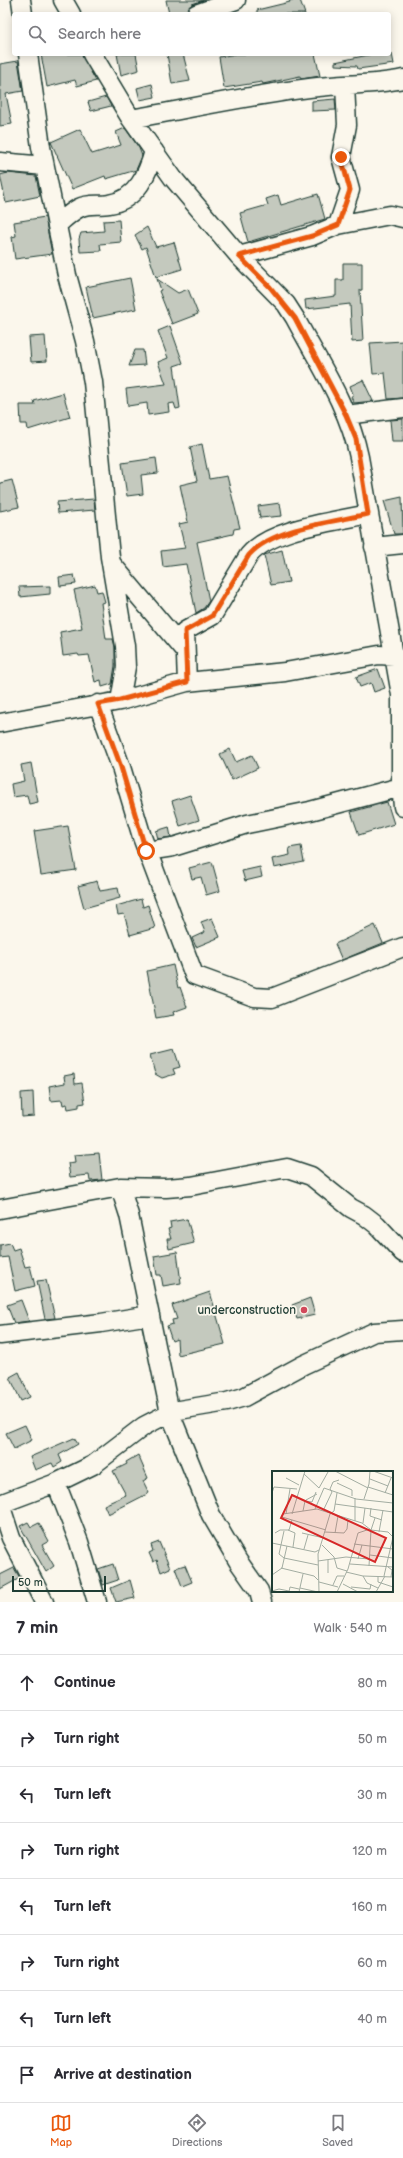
<!DOCTYPE html>
<meta charset="utf-8">
<style>
body{margin:0;font-family:"Balsamiq Sans",sans-serif;background:#f7f7f7;color:#2b2b33}
.scale{position:absolute;left:12px;bottom:10px;width:94px;box-sizing:border-box;padding-left:4px;border:2px solid #1f3d34;border-top:0;font-size:11px;line-height:14px;white-space:nowrap;color:#1f3d34;-webkit-text-stroke:3px #fbf7ec;paint-order:stroke}
.stop{position:absolute;width:12px;height:12px;margin:-9px;border:3px solid #ea580c;border-radius:50%;background:#fff}
.stop.end{background:#ea580c;border-color:#fff;box-shadow:0 1px 4px #0008}
.list{margin:0;padding:0;list-style:none}
h2{display:flex;justify-content:space-between;align-items:center;height:52px;margin:0;padding:0 16px;font-size:17px}
h2 small{font-size:13px;font-weight:400;color:#7c7c81}
.list li{display:grid;grid-template-columns:26px 1fr auto;gap:12px;align-items:center;box-sizing:border-box;height:56px;padding:0 16px;border-top:1px solid #e1e1e2}
.list b{display:block;font-size:15px;white-space:nowrap}
.list em{font-size:13px;font-style:normal;color:#7c7c81}
.icon{flex:none;width:22px;height:22px;fill:none;stroke:currentColor;stroke-width:2;stroke-linecap:round;stroke-linejoin:round}
.map{position:relative;flex:none;width:403px;height:1602px;overflow:hidden}
.search{position:absolute;background:#fff;box-shadow:0 2px 10px #0003;left:12px;right:12px;top:12px;height:44px;display:flex;align-items:center;gap:10px;box-sizing:border-box;padding:0 14px;border-radius:4px;color:#7c7c81;font-size:15px}
.sheet{height:500px;background:#fff}
nav{display:flex;justify-content:space-around;align-items:center;box-sizing:border-box;height:56px;border-top:1px solid #e1e1e2;background:#fff;font-size:11px;color:#7c7c81}
nav a{display:grid;justify-items:center;gap:2px}
nav .on{color:#ea580c}
.map>svg:first-child{display:block}
.building{fill:#c4c9be;stroke:#1f3d34}
.lines{fill:none;stroke-linecap:round;stroke-linejoin:round}
.minor-casing{stroke:#1f3d34;stroke-width:21}
.minor{stroke:#fbf7ec;stroke-width:18}
.route{stroke:#ea580c;stroke-width:5}
.poi-dot{fill:#d1495b;stroke:#fbf7ec;stroke-width:1.5}
.labels{text-anchor:middle;dominant-baseline:central;stroke-width:3.5;stroke-linejoin:round;paint-order:stroke}
.poi-label{font-size:12px;fill:#1f3d34;stroke:#fbf7ec;text-anchor:end}
.inset-road{fill:none;stroke:#a3ada2;stroke-width:1}
.view{fill:#d62828;fill-opacity:0.15;stroke:#d62828;stroke-width:2}
.inset-edge{fill:none;stroke:#1f3d34;stroke-width:2}
</style>
<div class="map">
<svg width="403" height="1602" viewBox="0 0 403 1602">
<rect width="100%" height="100%" fill="#fbf7ec"/>
<filter id="ink" filterUnits="userSpaceOnUse"><feTurbulence type="fractalNoise" baseFrequency=".025" numOctaves="2"/><feDisplacementMap in="SourceGraphic" scale="8" xChannelSelector="R" yChannelSelector="G"/><feConvolveMatrix kernelMatrix="1 2 1 2 8 2 1 2 1" color-interpolation-filters="sRGB"/></filter>
<g filter="url(#ink)">
<!-- building -->
<path class="building" d="M166,0H204L192,4L186,12L174,14H169Z
M289,0H300L305,14H257V10L290,2Z
M41,54H82L96,81L77,86L75,80L47,87Z
M117,54H136L139,70L121,75Z
M167,54H183L190,81L172,84Z
M236,54H315L320,76L301,79L300,76L263,84L262,82L224,88L219,57Z
M373,54H392L394,64L358,69L357,66L335,65V62Z
M18,61L23,91L6,94L12,124L0,126V64Z
M152,84L155,97L140,100L137,88Z
M106,97L111,106L91,111L88,102Z
M335,99L336,110L312,111V101Z
M125,128L139,148L142,156L136,170L106,179L105,176L72,189L51,142L80,129L92,154L121,145L116,132Z
M8,173L36,176L40,196L6,203L0,175Z
M318,194L325,219L248,242L240,213L268,205L266,199L278,195L281,205Z
M45,217L52,254L15,259L12,237L16,236L14,222Z
M119,220L121,242L100,244L101,251L80,252L79,239L81,233L104,231L103,221Z
M147,227L156,247L174,242L182,269L156,277L146,247L142,249L135,235Z
M343,263H362V290H360L363,341L352,342L350,304L306,309L305,300L336,296V280H343Z
M130,278L136,309L93,318L86,287Z
M157,279L178,293L188,289L198,314L172,324L159,291L161,290Z
M170,326L183,363L174,366L180,408L176,409L174,403L168,404L169,412L148,415L147,403L128,406L126,389L166,384L158,362L168,358L158,331Z
M45,336L47,361L31,362L29,337Z
M403,341V398L388,399L385,373L373,374L370,343Z
M135,350H143L145,365L129,366Z
M363,380L373,401L354,403L351,397L353,394L350,386Z
M63,393L70,417L28,430L27,424H21L20,405H35L34,401Z
M403,419V441H392L390,420Z
M202,444L209,479L227,476L240,528L234,529L233,534L197,542L209,601L204,608L196,613L186,564L163,567L161,551L185,548L179,524L188,522L180,485L197,481L190,447Z
M156,458L158,473L141,475L143,494L127,496L122,463Z
M12,480L19,507L0,511V483Z
M402,497L403,534H394L384,501Z
M94,499L95,510L58,513L57,502Z
M280,503L282,516L260,518L258,506Z
M282,550L289,582L271,585L264,555Z
M74,575L76,584L60,586L59,577Z
M95,585L97,592L102,591L105,602L101,603L106,639H113L115,647V666L112,684L102,687L101,680L95,682L89,655L79,656L78,654L63,656L60,632L82,628L74,590Z
M50,586V594L20,597L19,587Z
M378,669L385,688L374,692L371,683L360,687L356,677Z
M230,749L236,762L252,755L258,768L232,780L220,754Z
M31,763L38,802L29,804L27,795L13,797L11,784L24,781L21,765Z
M190,795L199,820L180,826L172,801Z
M387,802L394,824L359,835L351,812Z
M68,826L76,870L41,875L34,831Z
M169,827L171,837L158,839L156,831Z
M301,846L304,862L274,868L272,859L290,855L289,848Z
M212,862L220,891L206,895L201,877L192,879L189,868Z
M260,867L262,877L245,881L242,871Z
M97,881L100,891L118,888L120,898L84,908L78,886Z
M141,899L143,907L148,905L155,928L130,935L124,914L118,915L116,906Z
M212,918L220,937L196,947L192,938L205,932L201,922Z
M375,925L383,943L342,960L335,944Z
M173,965L178,988L180,987L187,1007L173,1012L174,1015L156,1018L147,971Z
M174,1049L180,1067L173,1069L175,1074L162,1078L155,1074L150,1055Z
M74,1074L75,1084L82,1083L85,1103L79,1104V1107L68,1109L67,1104L63,1105L62,1100L51,1101L49,1086L65,1083L64,1076Z
M33,1092L34,1116L22,1117L21,1093Z
M99,1153L102,1180L90,1181L89,1175L70,1177L68,1163L75,1162L74,1155Z
M187,1219L194,1243L169,1249L167,1239H171L168,1229L171,1228L170,1222Z
M10,1243L13,1250L19,1248L25,1267L30,1266L35,1286L15,1291L8,1257L0,1258V1245Z
M177,1252L181,1283L163,1286L161,1275H157L154,1256Z
M46,1280L55,1318L45,1319L37,1281Z
M210,1292L225,1344L178,1355L177,1339L172,1341L167,1326L173,1324L172,1320L177,1319L172,1305Z
M310,1298L315,1315L297,1319L292,1305Z
M21,1300L29,1321L14,1323L7,1305Z
M19,1372L30,1397L21,1401L10,1377Z
M25,1425L32,1440L14,1449L6,1433Z
M74,1438L78,1444L59,1455L62,1462L54,1467L52,1463L35,1470L30,1457Z
M138,1455L148,1478L143,1481L149,1493L108,1514L104,1505L126,1495L113,1471L127,1464L126,1462Z
M28,1522L31,1527L39,1523L49,1541L42,1545L54,1566L46,1572L20,1526Z
M159,1542L170,1568L161,1572L157,1560L153,1562L149,1553L153,1551L151,1545Z
M113,1564L118,1580L103,1585L98,1569Z
M185,1565L192,1582L182,1586L175,1568Z
M14,1568L20,1578L0,1589V1575Z
M130,1580L135,1598L116,1602L111,1588Z"/>
<g class="lines">
<defs>
<path id="minor" d="M21,0L23,14
M63,0L71,14
M196,14L236,0
M28,54L41,147L67,275L85,341L93,382L110,557L125,646L126,667L120,701
M92,54L131,119L173,178L239,256L286,304L295,318C319,363 349,407 359,457L401,695V784L403,807
M131,119C193,108 255,94 318,87C346,84 375,85 403,79
M0,162L45,166
M57,225C64,219 71,212 79,208C89,203 99,206 109,204C137,200 148,173 154,151
M338,225L350,190L341,157L347,125L345,85
M239,256L312,236L338,225L390,215L403,218
M346,415L403,408
M374,547L403,544
M111,563L185,651
M187,682L185,631L212,616L249,555C272,528 334,522 368,514
M98,704L121,767L142,837L194,975L254,997L272,998L403,947
M0,723L120,701L187,682L285,672L379,655L394,656L403,661
M147,851L173,847L247,824L310,811L401,787
M120,1187L129,1215L170,1413L211,1515L238,1561L259,1591L262,1602
M0,1209L120,1187L166,1188L191,1186L287,1168L311,1176L351,1208L364,1215L377,1225L403,1253
M0,1335L101,1323L150,1315
M56,1483L79,1542L97,1602
M0,1504L56,1483L93,1465L144,1426L173,1411L227,1402L244,1397L303,1365L374,1332L403,1330
M0,1504L11,1538L44,1602"/>
</defs>
<!-- minor casing -->
<use href="#minor" class="minor-casing"/>
<!-- minor -->
<use href="#minor" class="minor"/>
</g>
</g>
<g class="lines" filter="url(#ink)">
<!-- route -->
<path class="route" d="M146,851L121,767L98,704L120,700L187,682L185,631L212,616L249,555C272,528 334,522 368,514L356,439L346,415L295,318L270,287L239,256L312,236L338,225L350,190L341,157"/>
</g>
<!-- markers -->
<circle class="poi-dot" cx="304" cy="1310" r="4"/>
<g class="labels">
<!-- poi labels -->
<g class="poi-label">
<text x="296" y="1310">underconstruction</text>
</g>
</g>
<!-- overview -->
<g transform="translate(272 1471)">
<rect width="121" height="121" fill="#fbf7ec"/>
<path class="inset-road" d="M63,0L96,17M101,0L121,7M32,3L47,17L56,1M14,7L27,14M98,8L116,15M65,12L80,19V25M96,16L121,24M0,22L2,16L25,18M113,22L119,7M92,28L97,13L98,0M34,29L45,23M63,33L121,41M99,37L98,45L110,49M43,38L52,17L84,28L121,32M31,40L33,30L40,31L44,21M51,40L60,21L58,18L61,11L67,9M11,43L45,38L90,52L99,59L116,61L121,66M14,43L18,18M20,43L33,0M10,46L54,59M83,50V27M91,52L93,37M16,59L23,62L21,76M99,59L103,47M53,61L72,62L75,58L76,49M107,61L111,39M3,62L8,59H17L20,49M30,62L52,67M63,62L66,45M0,72L43,81L47,79M82,73L121,78M50,74L62,86L65,97L75,100M32,78L36,64M98,84L121,87M12,87L46,94M12,87L7,83L12,60M86,88L90,74M46,90L74,86L97,88M78,93L121,96M97,95L99,59M116,96L120,99L119,106M9,97L42,105L46,109M74,101L91,105L121,106M56,102V89M0,104L10,97L15,75M91,105L95,112L106,117M106,105V111L121,116M112,105L121,66M47,111L66,116M71,113L86,121M61,114L65,105H72M79,116L98,118L99,113M28,117L46,121M0,120L7,118L17,120M17,121L18,116L27,118M27,121L31,103M47,121L46,83L58,43L62,40L65,22M65,121L76,98L86,62L98,58M104,121L113,105"/>
<path class="view" d="M20,24L114,67L103,91L9,47Z"/>
<rect width="121" height="121" class="inset-edge"/>
</g>
</svg>
<div class="scale">50 m</div>
<div class="stop" style="left:146px;top:851px"></div>
<div class="stop end" style="left:341px;top:157px"></div>
<div class="search"><svg class="icon" aria-label="search" viewBox="0 0 24 24"><circle cx="10" cy="10" r="6"/><path d="M15 15l6 6"/></svg>Search here</div>
</div>
<section class="sheet">
<h2>7 min<small>Walk · 540 m</small></h2>
<ul class="list">
<li><svg class="icon" aria-label="ahead" viewBox="0 0 24 24"><path d="M12 20V5M6 11l6-6 6 6"/></svg><div><b>Continue</b></div><em>80 m</em></li>
<li><svg class="icon" aria-label="right" viewBox="0 0 24 24"><path d="M7 20v-9h11M14 6l5 5-5 5"/></svg><div><b>Turn right</b></div><em>50 m</em></li>
<li><svg class="icon" aria-label="left" viewBox="0 0 24 24"><path d="M17 20v-9H6M10 6l-5 5 5 5"/></svg><div><b>Turn left</b></div><em>30 m</em></li>
<li><svg class="icon" aria-label="right" viewBox="0 0 24 24"><path d="M7 20v-9h11M14 6l5 5-5 5"/></svg><div><b>Turn right</b></div><em>120 m</em></li>
<li><svg class="icon" aria-label="left" viewBox="0 0 24 24"><path d="M17 20v-9H6M10 6l-5 5 5 5"/></svg><div><b>Turn left</b></div><em>160 m</em></li>
<li><svg class="icon" aria-label="right" viewBox="0 0 24 24"><path d="M7 20v-9h11M14 6l5 5-5 5"/></svg><div><b>Turn right</b></div><em>60 m</em></li>
<li><svg class="icon" aria-label="left" viewBox="0 0 24 24"><path d="M17 20v-9H6M10 6l-5 5 5 5"/></svg><div><b>Turn left</b></div><em>40 m</em></li>
<li><svg class="icon" aria-label="arrive" viewBox="0 0 24 24"><path d="M6 21V4h12l-3 4 3 4H6"/></svg><div><b>Arrive at destination</b></div></li>
</ul>
</section>
<nav>
<a class="on"><svg class="icon" aria-label="map" viewBox="0 0 24 24"><path d="M3 6l6-2 6 2 6-2v14l-6 2-6-2-6 2zM9 4v14M15 6v14"/></svg>Map</a>
<a><svg class="icon" aria-label="directions" viewBox="0 0 24 24"><path d="M12 3l9 9-9 9-9-9zM9 14v-3h6M13 9l2 2-2 2"/></svg>Directions</a>
<a><svg class="icon" aria-label="saved" viewBox="0 0 24 24"><path d="M7 4h10v16l-5-4-5 4z"/></svg>Saved</a>
</nav>
